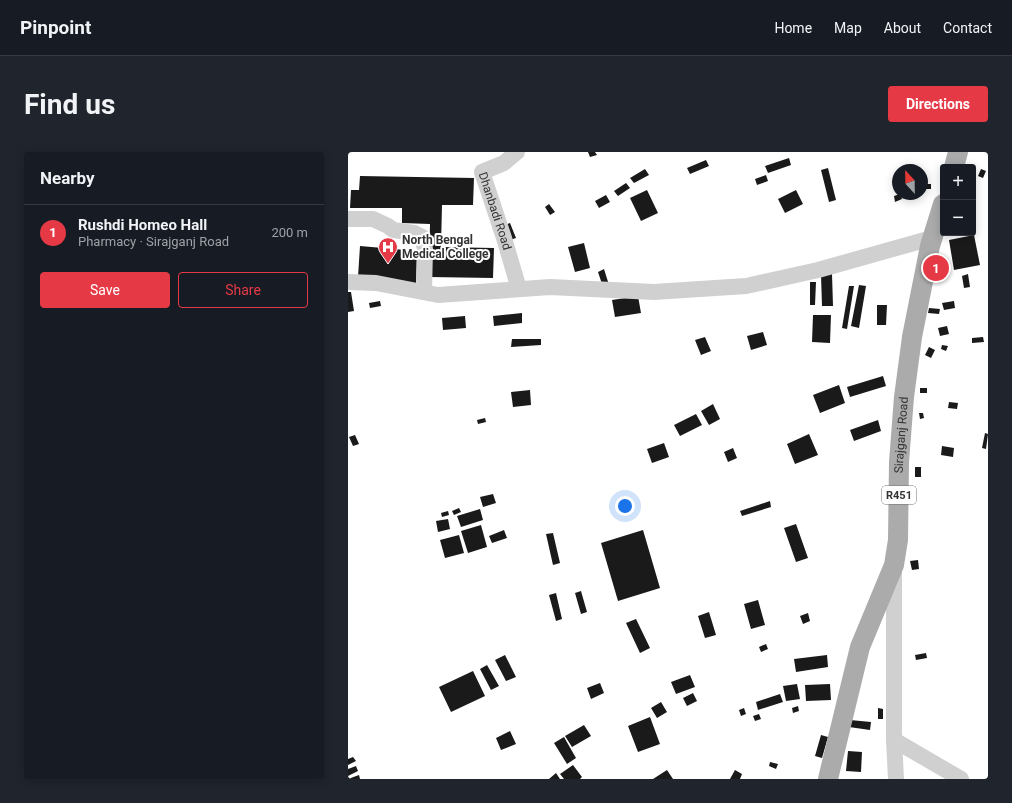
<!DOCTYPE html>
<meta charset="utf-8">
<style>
body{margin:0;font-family:Roboto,sans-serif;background:#20242c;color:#f1f3f6}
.controls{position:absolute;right:12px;top:12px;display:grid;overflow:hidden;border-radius:4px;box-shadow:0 2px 10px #0003}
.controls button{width:36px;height:36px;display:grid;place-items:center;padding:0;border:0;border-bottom:1px solid #363941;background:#171b24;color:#f1f3f6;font:20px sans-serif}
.compass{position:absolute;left:544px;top:12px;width:36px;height:36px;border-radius:50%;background:#171b24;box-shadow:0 2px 10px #0003;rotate:338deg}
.you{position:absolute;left:277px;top:354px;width:14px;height:14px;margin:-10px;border:3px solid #fff;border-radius:50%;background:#1a73e8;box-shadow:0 0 0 6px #1a73e833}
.badge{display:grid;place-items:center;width:26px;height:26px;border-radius:50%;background:#e63946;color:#fff;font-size:13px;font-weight:700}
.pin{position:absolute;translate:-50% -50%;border:2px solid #fff;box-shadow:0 1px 4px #0006}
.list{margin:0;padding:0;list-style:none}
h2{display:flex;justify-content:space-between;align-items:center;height:52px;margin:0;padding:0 16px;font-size:17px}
h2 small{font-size:13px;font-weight:400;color:#9ea1a6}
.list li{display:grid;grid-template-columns:26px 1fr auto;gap:12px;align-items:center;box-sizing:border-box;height:56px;padding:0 16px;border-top:1px solid #363941}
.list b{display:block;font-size:15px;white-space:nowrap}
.list p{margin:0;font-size:13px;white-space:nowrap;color:#9ea1a6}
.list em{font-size:13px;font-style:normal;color:#9ea1a6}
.actions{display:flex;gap:8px;padding:12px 16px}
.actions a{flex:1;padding:9px 0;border:1px solid #e63946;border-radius:4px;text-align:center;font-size:14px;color:#e63946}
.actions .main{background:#e63946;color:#fff}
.map{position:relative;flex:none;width:640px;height:627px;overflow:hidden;border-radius:4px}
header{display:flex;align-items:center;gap:24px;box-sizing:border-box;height:56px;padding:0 20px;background:#171b24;border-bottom:1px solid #363941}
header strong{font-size:19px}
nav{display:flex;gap:22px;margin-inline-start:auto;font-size:14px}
.intro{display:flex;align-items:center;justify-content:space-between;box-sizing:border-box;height:96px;padding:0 24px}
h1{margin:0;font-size:28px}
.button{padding:10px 18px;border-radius:4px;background:#e63946;color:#fff;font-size:14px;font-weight:700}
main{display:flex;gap:24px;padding:0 24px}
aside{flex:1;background:#171b24;border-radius:4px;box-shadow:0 2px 10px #0003}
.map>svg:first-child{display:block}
.building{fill:#1a1a1a}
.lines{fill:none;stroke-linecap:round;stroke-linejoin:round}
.minor{stroke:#d0d0d0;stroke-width:16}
.major{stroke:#ababab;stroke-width:20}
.labels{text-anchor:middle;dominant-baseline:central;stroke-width:4;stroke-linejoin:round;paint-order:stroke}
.shield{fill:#fff;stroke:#707070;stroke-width:1}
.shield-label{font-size:11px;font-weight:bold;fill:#333}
.street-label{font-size:12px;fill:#333;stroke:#fff}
.poi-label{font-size:12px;font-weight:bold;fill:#333;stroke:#fff;text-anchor:start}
</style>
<header>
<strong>Pinpoint</strong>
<nav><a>Home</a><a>Map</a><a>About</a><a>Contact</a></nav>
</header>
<div class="intro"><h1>Find us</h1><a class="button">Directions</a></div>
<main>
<aside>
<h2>Nearby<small></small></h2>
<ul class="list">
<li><span class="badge">1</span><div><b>Rushdi Homeo Hall</b><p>Pharmacy · Sirajganj Road</p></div><em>200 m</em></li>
</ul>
<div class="actions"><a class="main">Save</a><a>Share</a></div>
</aside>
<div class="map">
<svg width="640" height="627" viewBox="0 0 640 627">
<rect width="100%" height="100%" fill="#fff"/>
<!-- building -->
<path class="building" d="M240,0H247L249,3L242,5Z
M441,6L443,13L420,21L417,14Z
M358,8L361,14L342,22L339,16Z
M480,16L488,48L481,50L473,18Z
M297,17L301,23L286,31L282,26Z
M633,17L638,19L635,26L630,24Z
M418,23L420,29L409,33L407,27Z
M12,24L126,26L125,53H94L93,95L146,96L145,126L81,125L82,72L54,71V56H2L3,38H11Z
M278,31L282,36L270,44L266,39Z
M574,32H583V37H574Z
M299,38L310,61L293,69L282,46Z
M448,38L455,52L437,61L430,47Z
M552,42L554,47L547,50L546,44Z
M258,43L262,50L251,56L247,49Z
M201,52L207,60L202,63L197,55Z
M162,71L168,86L162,88L157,73Z
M626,83L632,113L606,118L601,88Z
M236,91L242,116L227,120L220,95Z
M12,94L69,99L68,132L10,125Z
M256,117L261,133L255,135L250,120Z
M484,122L485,154H474L473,123Z
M620,122L622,135L616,136L614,124Z
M462,130H468L467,153H462Z
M511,133L518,134L511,176L503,174Z
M501,134H506L499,177L494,176Z
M0,140H3L6,159L0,160Z
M290,144L293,161L267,165L264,148Z
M32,149L33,154L22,156L21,151Z
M606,149L607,156L596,158L594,151Z
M529,153H539L538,173H529Z
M581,156L592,157L591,162L580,161Z
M174,161V171L146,174L145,164Z
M465,163H483L482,191L464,190Z
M117,164L118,176L95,178L94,166Z
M599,174L601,182L592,184L590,176Z
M415,180L419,193L403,198L399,184Z
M357,185L363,199L353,203L347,188Z
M635,185L636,190L624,191V186Z
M164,187H193V193L163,195Z
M594,193L600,194L598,199L593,197Z
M581,195L587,198L583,206L577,203Z
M535,224L538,234L502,245L499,235Z
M491,233L497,251L472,261L465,243Z
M572,236H579V241H572Z
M182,238L183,253L165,255L163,240Z
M601,250L610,251L609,257L600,256Z
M365,252L372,267L361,273L353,259Z
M571,261H575L576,266L572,267Z
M348,262L354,273L332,284L326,273Z
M137,266L138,270L130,272L129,268Z
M530,268L533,279L506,289L502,278Z
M637,281L640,282L638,297L634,296Z
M461,282L470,303L447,312L439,292Z
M7,283L11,292L5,294L1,285Z
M316,291L321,305L304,311L299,297Z
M594,294L606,296L605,305L593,303Z
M385,296L389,306L380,310L376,300Z
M567,315H573V325H567Z
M145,342L148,351L135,355L132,345Z
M422,349L423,355L394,364L392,359Z
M111,356L113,360L106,363L104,359Z
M132,357L135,368L113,375L109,364Z
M100,359L101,363L94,365L93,361Z
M100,367L102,377L90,380L88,369Z
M448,372L460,406L448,410L436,376Z
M133,373L139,395L120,401L113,379Z
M156,378L159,386L144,391L141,384Z
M295,378L312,436L270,449L253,391Z
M205,381L212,411L205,413L198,382Z
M111,383L116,401L97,406L92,388Z
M570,408L571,417L564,418L562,409Z
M233,439L239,460L233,462L227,441Z
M208,441L214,467L208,469L201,443Z
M410,448L417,473L403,477L396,452Z
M361,460L368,483L357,486L350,464Z
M460,461L462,469L455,472L452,464Z
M288,467L302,496L292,501L278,471Z
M418,492L420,497L413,500L411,495Z
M578,501L579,506L568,508L567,503Z
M157,503L168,525L158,529L147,508Z
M479,503L480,515L448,520L446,507Z
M139,513L151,534L143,538L132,517Z
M125,519L137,544L103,560L91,535Z
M342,523L347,535L328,542L323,530Z
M252,531L256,541L243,547L239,536Z
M449,532L452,547L438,549L435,534Z
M482,532L483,548L458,549L457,533Z
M345,541L349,549L339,554L335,546Z
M432,542L435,550L410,558L408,550Z
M313,550L319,560L309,566L303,556Z
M450,554L451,559L445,561L444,556Z
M396,556L398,562L393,564L391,558Z
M530,556L535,557V567H530Z
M411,562L413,567L407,569L405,564Z
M302,565L312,592L290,600L280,574Z
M502,568L523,570L522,578L501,575Z
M236,573L243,584L224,595L217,584Z
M162,579L168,592L153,598L148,586Z
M473,583L480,585L474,606L467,604Z
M216,585L228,606L219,612L206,591Z
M500,599L514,600L513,620L498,619Z
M5,605L8,609L0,613V607Z
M422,610L430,612L428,617L421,614Z
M225,613L234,625L232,627H216L212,622Z
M8,614L10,619L0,624V617Z
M319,618L325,627H305Z
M387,618L394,622L392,627H382Z
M208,621L212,627H201Z
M11,623L12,627H0Z"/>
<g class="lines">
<!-- minor -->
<g class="minor">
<path id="s1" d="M169,0L156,11L134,20L156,86L171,137"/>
<path d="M0,67H25L40,74L45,78L66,81L74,85L77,97L76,140"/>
<path d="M0,130L28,131L90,143L202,135L306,140L398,134L470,118L584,86"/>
<path d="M546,419V588L548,627"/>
<path d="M546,588L613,627"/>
</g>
<!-- major -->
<g class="major">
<path d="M606,15L610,0"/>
<path id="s2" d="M480,627L512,495L546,413L550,388L551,310L556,245L564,185L582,94L595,52"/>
</g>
</g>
<!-- icons -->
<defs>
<symbol id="hospital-pin" viewBox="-11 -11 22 30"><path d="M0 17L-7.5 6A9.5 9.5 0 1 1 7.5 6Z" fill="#e63946" stroke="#fff"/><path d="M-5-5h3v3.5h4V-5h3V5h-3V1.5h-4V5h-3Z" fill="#fff"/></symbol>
</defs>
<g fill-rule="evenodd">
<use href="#hospital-pin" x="29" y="84" width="22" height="30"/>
</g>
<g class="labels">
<!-- shield labels -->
<rect class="shield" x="534" y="334" width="34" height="18" rx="3"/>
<g class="shield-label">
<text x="551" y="343">R451</text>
</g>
<!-- street labels -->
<g class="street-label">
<text stroke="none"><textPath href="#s1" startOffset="82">Dhanbadi Road</textPath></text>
<text stroke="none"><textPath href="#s2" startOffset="355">Sirajganj Road</textPath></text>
</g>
<!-- poi labels -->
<g class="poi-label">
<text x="54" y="88">North Bengal<tspan x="54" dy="14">Medical College</tspan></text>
</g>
</g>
</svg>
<div class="controls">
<button>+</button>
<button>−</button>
</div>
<svg class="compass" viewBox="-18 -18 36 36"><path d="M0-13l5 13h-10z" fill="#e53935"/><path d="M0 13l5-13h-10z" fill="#9ea1a6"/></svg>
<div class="you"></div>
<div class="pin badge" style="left:588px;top:116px">1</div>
</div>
</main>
